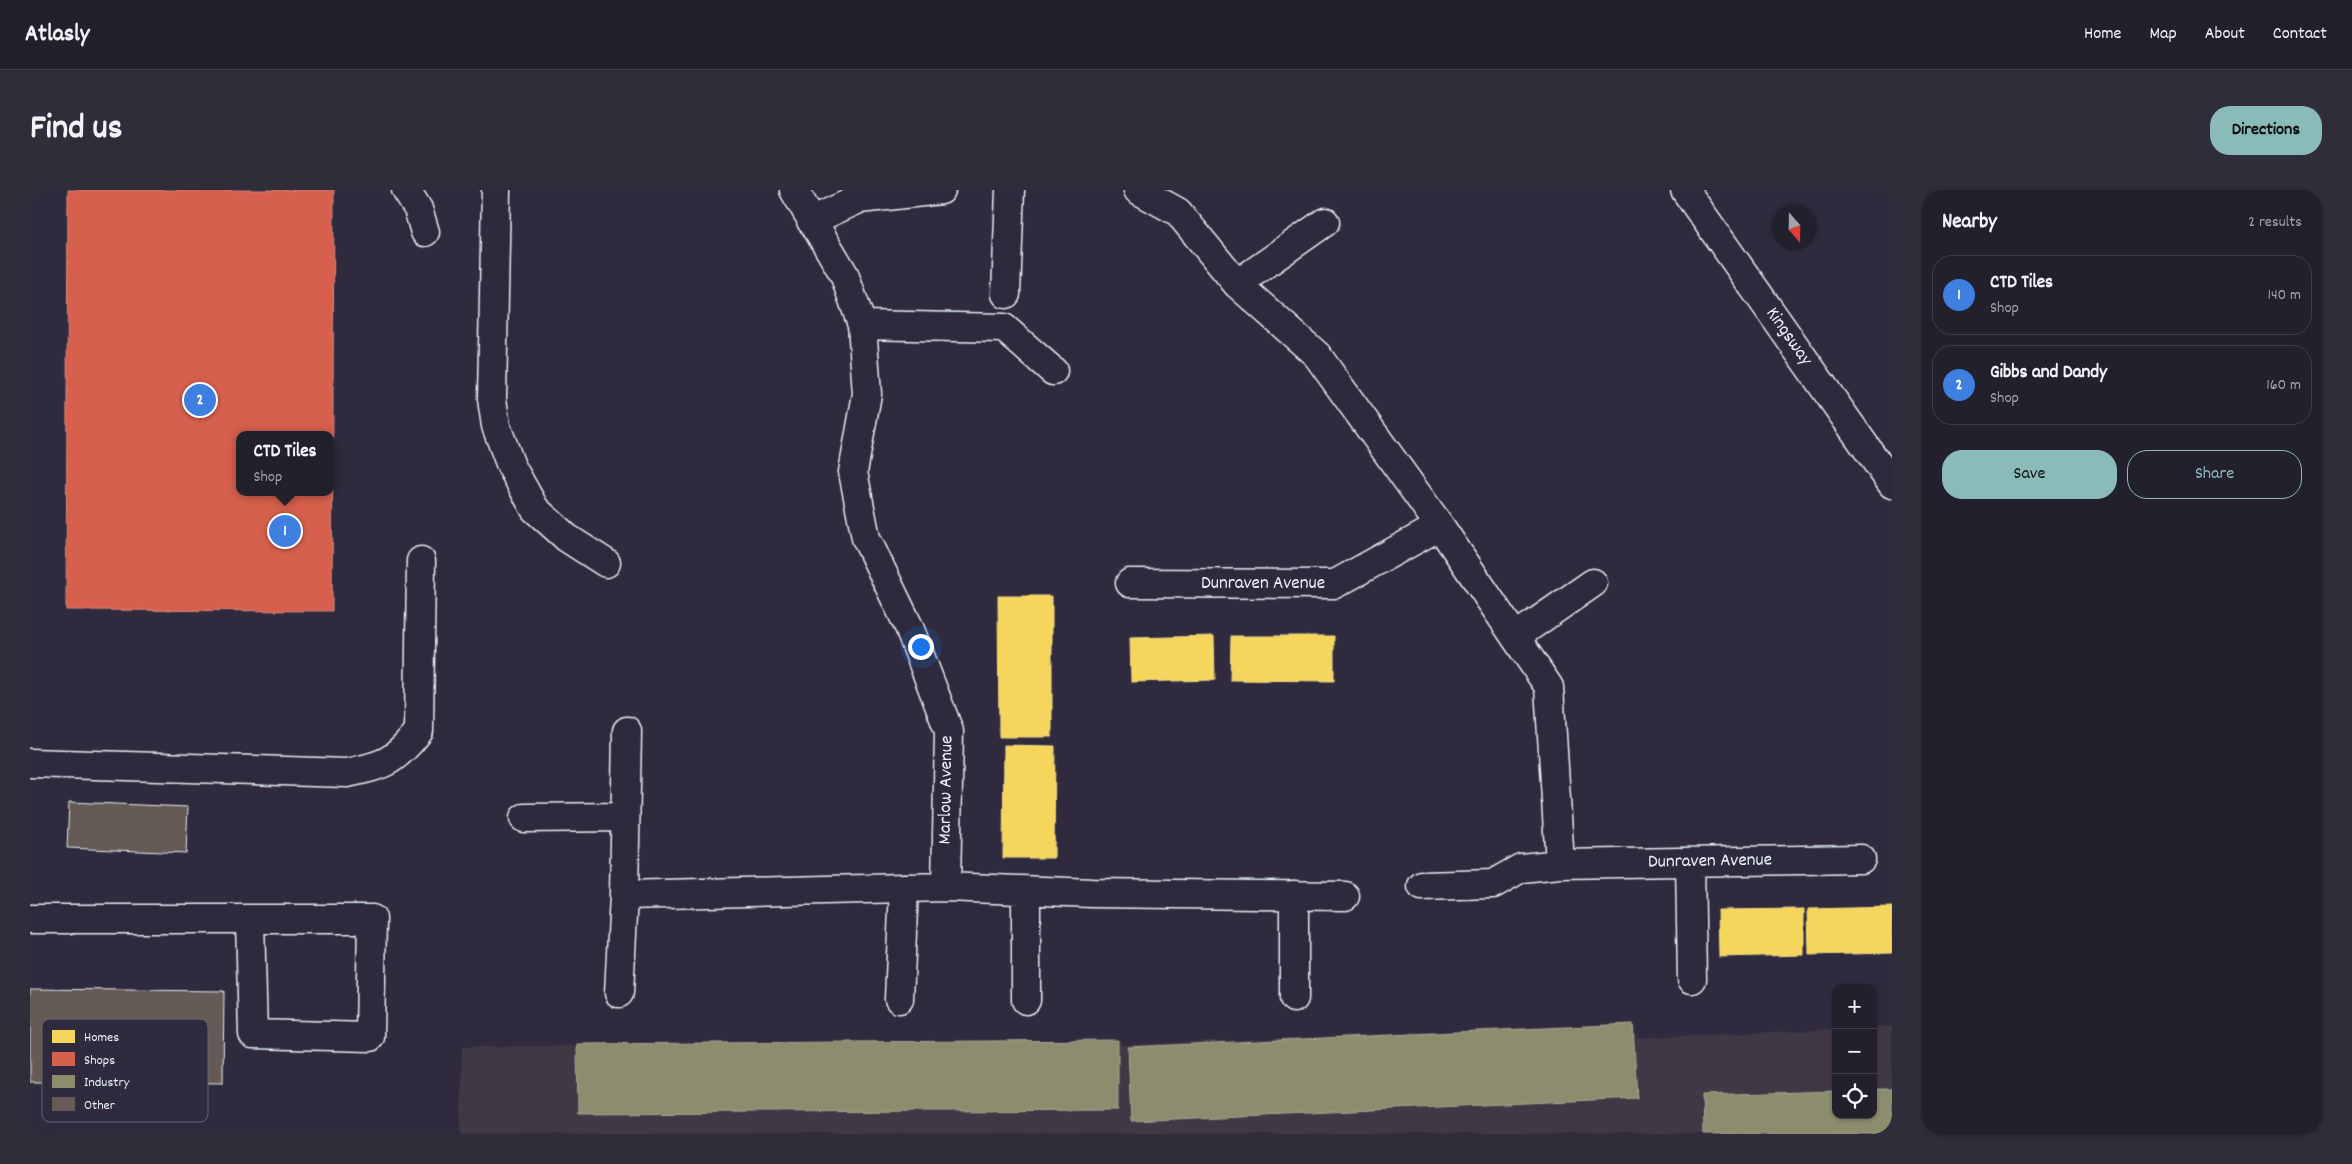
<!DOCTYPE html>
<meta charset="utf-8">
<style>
body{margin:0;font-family:Dekko,sans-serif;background:#2f2d3a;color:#f1f3f6}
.controls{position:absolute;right:15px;bottom:15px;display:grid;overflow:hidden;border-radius:10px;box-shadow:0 1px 4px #0004}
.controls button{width:45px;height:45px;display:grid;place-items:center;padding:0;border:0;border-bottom:1px solid #403e4a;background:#23202e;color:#f1f3f6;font:25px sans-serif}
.compass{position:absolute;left:1742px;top:15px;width:45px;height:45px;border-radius:50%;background:#23202e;box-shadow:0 1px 4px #0004;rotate:160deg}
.you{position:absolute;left:890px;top:456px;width:18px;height:18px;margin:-12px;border:4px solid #fff;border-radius:50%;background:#1a73e8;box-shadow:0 0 0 8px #1a73e833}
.badge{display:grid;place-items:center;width:32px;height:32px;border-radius:50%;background:#8bbbb9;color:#fff;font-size:16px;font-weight:700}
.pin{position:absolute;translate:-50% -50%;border:2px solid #fff;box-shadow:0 1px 5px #0006}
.popup{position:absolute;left:206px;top:241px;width:98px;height:65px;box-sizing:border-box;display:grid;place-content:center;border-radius:10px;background:#23202e;filter:drop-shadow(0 1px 4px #0005);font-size:16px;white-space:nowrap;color:#a3a3aa}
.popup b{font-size:19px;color:#f1f3f6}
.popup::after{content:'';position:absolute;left:50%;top:100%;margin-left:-10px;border:10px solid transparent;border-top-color:#23202e}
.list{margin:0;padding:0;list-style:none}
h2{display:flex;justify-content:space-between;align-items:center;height:65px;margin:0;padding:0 20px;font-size:21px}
h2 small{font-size:16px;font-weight:400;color:#a3a3aa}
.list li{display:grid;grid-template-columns:32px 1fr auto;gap:15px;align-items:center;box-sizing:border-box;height:80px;margin:0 10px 10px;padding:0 10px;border:1px solid #403e4a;border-radius:20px}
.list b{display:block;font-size:19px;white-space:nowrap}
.list p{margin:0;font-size:16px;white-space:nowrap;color:#a3a3aa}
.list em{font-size:16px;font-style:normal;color:#a3a3aa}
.actions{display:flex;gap:10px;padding:15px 20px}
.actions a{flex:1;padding:11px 0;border:1px solid #8bbbb9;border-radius:20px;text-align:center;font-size:18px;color:#8bbbb9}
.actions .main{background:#8bbbb9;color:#111}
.icon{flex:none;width:28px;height:28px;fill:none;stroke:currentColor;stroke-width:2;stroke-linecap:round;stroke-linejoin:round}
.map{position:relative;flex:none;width:1862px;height:944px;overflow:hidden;border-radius:20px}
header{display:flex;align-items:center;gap:30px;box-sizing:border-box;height:70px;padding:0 25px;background:#23202e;border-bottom:1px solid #403e4a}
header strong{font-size:24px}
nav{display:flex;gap:28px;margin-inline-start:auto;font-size:18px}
.intro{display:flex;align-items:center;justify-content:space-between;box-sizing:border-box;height:120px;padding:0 30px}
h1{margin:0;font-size:35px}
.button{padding:12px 22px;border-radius:20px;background:#8bbbb9;color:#111;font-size:18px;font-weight:700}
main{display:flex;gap:30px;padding:0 30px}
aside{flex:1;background:#23202e;border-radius:20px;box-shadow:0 1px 4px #0004}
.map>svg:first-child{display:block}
.built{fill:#3f3844}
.homes{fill:#f6d55c;stroke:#f2dd8b}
.shops{fill:#d6604d;stroke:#db8c80;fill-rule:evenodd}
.industry{fill:#8c8c6e;stroke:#a8aa97}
.building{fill:#655a55;stroke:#e8f1f8}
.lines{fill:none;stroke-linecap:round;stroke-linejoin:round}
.minor-casing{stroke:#e8f1f8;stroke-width:31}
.minor{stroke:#2f2a3d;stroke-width:28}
.labels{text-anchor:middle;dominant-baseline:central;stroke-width:5;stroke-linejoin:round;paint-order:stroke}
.street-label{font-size:19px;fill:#e8f1f8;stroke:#2f2a3d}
.key{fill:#2f2a3d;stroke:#666675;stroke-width:1}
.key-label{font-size:14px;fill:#e8f1f8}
</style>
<header>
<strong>Atlasly</strong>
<nav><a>Home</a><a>Map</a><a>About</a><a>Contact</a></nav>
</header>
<div class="intro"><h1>Find us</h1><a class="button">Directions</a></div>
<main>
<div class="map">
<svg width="1862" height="944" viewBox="0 0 1862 944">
<rect width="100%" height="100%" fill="#2f2a3d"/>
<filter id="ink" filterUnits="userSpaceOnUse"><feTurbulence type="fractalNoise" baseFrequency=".02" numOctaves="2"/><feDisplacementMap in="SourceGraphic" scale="10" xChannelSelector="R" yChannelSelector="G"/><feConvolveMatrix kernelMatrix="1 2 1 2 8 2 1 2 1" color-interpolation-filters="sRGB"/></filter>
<g filter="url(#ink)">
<!-- built -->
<path class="built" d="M1605,833L1606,848L1806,839V925H1843V837L1862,836V944H431L432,857L1091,850V855Z"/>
<!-- homes -->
<path class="homes" d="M968,406H1022V547H969Z
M1184,446L1185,490L1101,492L1100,448Z
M1201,446H1304V491L1200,490Z
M974,555L1025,556L1024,668H973Z
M1862,717V763L1779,765L1778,719Z
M1774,719V765L1689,767L1688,720Z"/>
<!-- shops -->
<path class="shops" d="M38,0H304L302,421L36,420ZM210,245H300V302H210Z"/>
<!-- industry -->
<path class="industry" d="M1603,834L1607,908L1101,931L1098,857Z
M1088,850V920L548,923L547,854Z
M1843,899H1862V944H1673L1672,905L1806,901V925H1843Z"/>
<!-- building -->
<path class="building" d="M39,612L158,617L156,663L37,658Z
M0,799L194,801L193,893L0,892Z"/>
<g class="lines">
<defs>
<path id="minor" d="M376,0L388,19L395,42
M466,0L462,209L466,236L481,276L505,319L537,348L576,373
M1108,0L1148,22L1207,94L1287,165L1410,336L1519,497L1530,674L1831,669
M1655,0L1862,294
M781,31L829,9L911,0
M1207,94L1295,32
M976,104L980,0
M832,135L974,138L1023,181
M1100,393L1305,394L1410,336
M1485,447L1563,393
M0,573L317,583C356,575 365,571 389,541L391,371
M494,628L594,627
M1660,672L1662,789
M1392,696L1463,694L1491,678L1530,674
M916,697L1062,703L1315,706
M996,701V810
M594,705L916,697L919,541L879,437L836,348L823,282L837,204L832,135L814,84L764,0
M0,729H342L340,847L223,844L220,730
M589,803L594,705L597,541
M1264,808V705
M869,809L874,698"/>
</defs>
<!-- minor casing -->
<use href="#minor" class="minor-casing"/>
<!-- minor -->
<use href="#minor" class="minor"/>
</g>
</g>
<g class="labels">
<!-- street labels -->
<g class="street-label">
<text transform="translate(1758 147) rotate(55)">Kingsway</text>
<text x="1233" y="394">Dunraven Avenue</text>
<text transform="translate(917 600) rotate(-89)">Marlow Avenue</text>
<text transform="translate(1680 672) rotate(-1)">Dunraven Avenue</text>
</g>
</g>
<!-- legend -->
<rect x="12" y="829" width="166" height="103" rx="8" class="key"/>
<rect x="22" y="840" width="23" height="13" fill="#f6d55c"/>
<rect x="22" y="862" width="23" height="14" fill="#d6604d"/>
<rect x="22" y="885" width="23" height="13" fill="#8c8c6e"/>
<rect x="22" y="907" width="23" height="14" fill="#655a55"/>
<g class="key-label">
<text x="54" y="851">Homes</text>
<text x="54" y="874">Shops</text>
<text x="54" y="896">Industry</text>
<text x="54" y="919">Other</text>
</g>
</svg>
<div class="controls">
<button>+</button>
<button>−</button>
<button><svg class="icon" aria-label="locate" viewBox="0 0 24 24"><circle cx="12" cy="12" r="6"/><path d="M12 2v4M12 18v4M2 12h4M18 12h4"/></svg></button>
</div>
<svg class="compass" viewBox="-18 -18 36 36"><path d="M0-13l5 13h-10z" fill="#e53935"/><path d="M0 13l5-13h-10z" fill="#a3a3aa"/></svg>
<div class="you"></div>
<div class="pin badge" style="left:255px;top:341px;background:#3f7fe0">1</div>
<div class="popup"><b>CTD Tiles</b>Shop</div>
<div class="pin badge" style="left:170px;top:210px;background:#3f7fe0">2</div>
</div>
<aside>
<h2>Nearby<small>2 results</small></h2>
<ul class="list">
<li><span class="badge" style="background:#3f7fe0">1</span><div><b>CTD Tiles</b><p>Shop</p></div><em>140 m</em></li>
<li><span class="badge" style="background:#3f7fe0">2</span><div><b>Gibbs and Dandy</b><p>Shop</p></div><em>160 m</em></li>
</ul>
<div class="actions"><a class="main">Save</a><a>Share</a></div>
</aside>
</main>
